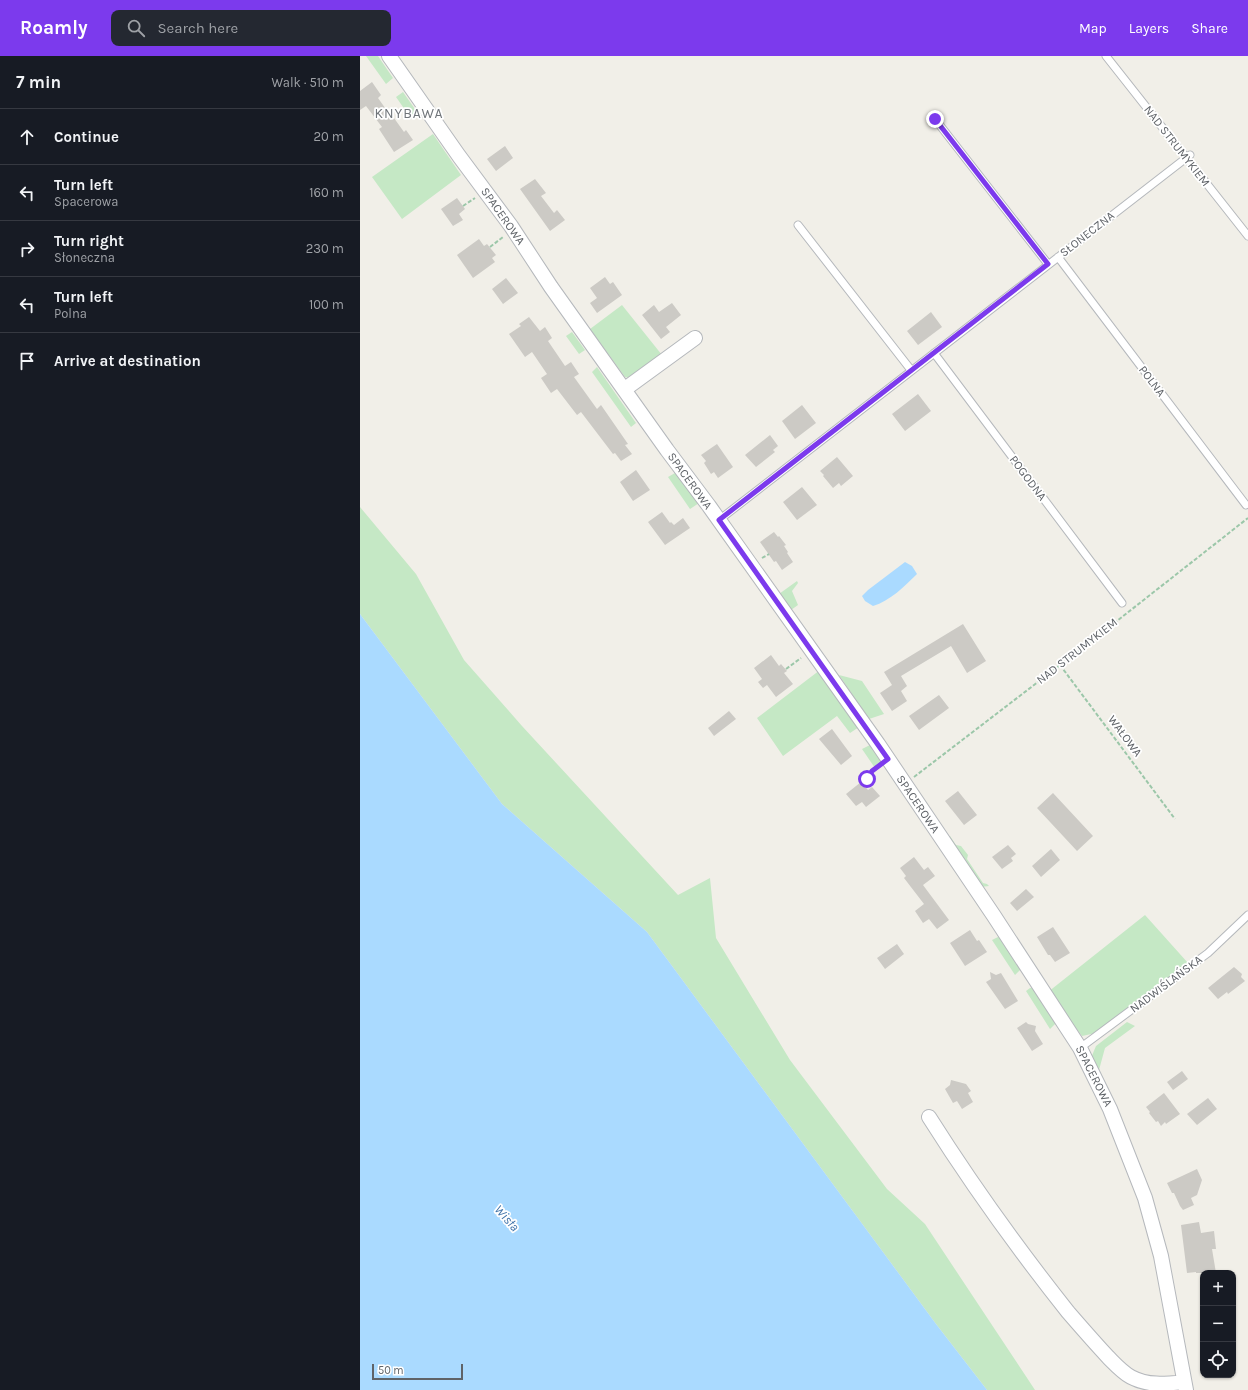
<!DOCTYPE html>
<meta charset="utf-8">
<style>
body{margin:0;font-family:Karla,sans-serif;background:#242831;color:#f1f3f6}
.controls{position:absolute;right:12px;bottom:12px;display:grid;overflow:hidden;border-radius:8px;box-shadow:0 1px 3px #0004}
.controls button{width:36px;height:36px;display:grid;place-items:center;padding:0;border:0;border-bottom:1px solid #363941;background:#171b24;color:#f1f3f6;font:20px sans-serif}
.scale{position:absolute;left:12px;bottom:10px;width:91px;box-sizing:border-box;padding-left:4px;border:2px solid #5f6368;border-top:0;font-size:11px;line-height:14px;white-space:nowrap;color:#5f6368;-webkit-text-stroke:3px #fff;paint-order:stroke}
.stop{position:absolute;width:12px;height:12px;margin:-9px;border:3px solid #7c3aed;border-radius:50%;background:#fff}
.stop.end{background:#7c3aed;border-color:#fff;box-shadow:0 1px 4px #0008}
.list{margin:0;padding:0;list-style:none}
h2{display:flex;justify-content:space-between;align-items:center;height:52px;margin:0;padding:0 16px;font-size:17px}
h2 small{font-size:13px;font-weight:400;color:#9ea1a6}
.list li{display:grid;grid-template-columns:26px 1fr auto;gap:12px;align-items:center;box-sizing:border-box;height:56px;padding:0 16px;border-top:1px solid #363941}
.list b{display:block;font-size:15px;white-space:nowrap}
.list p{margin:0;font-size:13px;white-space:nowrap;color:#9ea1a6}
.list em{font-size:13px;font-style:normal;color:#9ea1a6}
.icon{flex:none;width:22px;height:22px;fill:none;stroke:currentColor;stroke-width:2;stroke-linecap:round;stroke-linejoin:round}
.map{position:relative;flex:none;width:888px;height:1334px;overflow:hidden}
header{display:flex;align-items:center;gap:24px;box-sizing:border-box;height:56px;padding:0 20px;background:#7c3aed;color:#fff}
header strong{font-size:19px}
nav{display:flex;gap:22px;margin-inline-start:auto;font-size:14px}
.search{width:280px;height:36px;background:#242831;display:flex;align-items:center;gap:10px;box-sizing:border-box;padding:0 14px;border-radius:8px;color:#9ea1a6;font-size:15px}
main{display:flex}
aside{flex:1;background:#171b24}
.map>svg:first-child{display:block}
.green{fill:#c5e8c5}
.water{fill:#aadaff}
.building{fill:#cccac5}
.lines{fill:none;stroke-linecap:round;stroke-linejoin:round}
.service-casing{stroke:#b5b8bc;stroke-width:9}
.minor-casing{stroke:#b5b8bc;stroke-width:16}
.path{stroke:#9cc7a9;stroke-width:2;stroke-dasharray:4 2;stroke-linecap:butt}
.service{stroke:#fff;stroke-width:7}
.minor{stroke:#fff;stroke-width:14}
.route{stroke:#7c3aed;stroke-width:5}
.labels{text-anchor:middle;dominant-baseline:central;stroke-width:3.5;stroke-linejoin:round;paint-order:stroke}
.street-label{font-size:12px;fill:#5f6368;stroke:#fff}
.water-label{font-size:13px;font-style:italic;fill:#4174aa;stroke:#fff}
.quarter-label{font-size:14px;letter-spacing:1px;fill:#70757a;stroke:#fff}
</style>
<header>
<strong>Roamly</strong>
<div class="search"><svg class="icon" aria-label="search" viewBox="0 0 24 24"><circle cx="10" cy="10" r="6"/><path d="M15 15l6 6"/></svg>Search here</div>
<nav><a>Map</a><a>Layers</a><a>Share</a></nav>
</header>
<main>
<aside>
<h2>7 min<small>Walk · 510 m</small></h2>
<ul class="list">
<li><svg class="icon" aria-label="ahead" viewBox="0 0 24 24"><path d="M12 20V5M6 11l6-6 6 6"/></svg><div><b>Continue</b></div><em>20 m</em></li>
<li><svg class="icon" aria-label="left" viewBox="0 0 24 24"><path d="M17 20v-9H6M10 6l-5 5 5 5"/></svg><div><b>Turn left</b><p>Spacerowa</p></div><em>160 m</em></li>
<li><svg class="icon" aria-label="right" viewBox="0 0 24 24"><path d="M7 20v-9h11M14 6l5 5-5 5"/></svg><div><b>Turn right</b><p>Słoneczna</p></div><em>230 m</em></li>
<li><svg class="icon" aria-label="left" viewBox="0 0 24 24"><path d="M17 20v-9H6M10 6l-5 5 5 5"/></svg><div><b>Turn left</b><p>Polna</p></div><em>100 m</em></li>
<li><svg class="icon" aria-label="arrive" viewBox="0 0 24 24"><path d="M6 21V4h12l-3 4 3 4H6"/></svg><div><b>Arrive at destination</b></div></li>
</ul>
</aside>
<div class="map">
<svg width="888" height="1334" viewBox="0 0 888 1334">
<rect width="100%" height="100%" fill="#f1efe8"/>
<!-- green -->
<path class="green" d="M6,0H18L33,22L26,28Z
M43,36L57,56L50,61L36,41Z
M73,78L101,119L42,163L12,121Z
M262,249L302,299L270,322L265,321L230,273Z
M212,276L225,294L219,298L206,280Z
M237,311L276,367L271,371L232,316Z
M315,417H317L339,447L330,453L308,421Z
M0,451L56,518L104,604L162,670L318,839L350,822L356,882L430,1004L527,1133L565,1168L675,1334H627L576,1268L287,876L142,748L0,558Z
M437,525L438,527L432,535L438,549L431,554L419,538Z
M460,614L499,671L490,677L477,660L423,700L397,662Z
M479,619L502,625L524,658L509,663Z
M512,688L523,706L515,712L502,693Z
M590,780L596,789L601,790L608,799L607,803L623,827L627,828L629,830L621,831L588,781Z
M785,859L828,907L736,977L722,980L688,936Z
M640,880L661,913L655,919L632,884Z
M670,932H674L696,967L690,973L666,935Z
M767,966L775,970L745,992L739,1014L731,1002L736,990Z"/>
<!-- water -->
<path class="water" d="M545,506L552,510L557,518C545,530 530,545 513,550L505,545L502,540L508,534Z
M0,558L142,748L287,876L576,1268L627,1334H0Z"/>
<!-- building -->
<path class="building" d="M12,26L21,39L18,42L33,63L34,62L44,76L46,74L53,84L34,96L19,73L22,71L6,50L0,54V35Z
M145,90L153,102L136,115L127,103Z
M175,123L186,137L181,140L194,157L197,154L205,164L190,175L160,133Z
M97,142L105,153L99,158L103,164L93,170L81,153Z
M119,183L124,190L127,188L136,199L132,202L135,206L113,222L97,199Z
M245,221L250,228L253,226L262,239L237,257L230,247L237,242L230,232Z
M146,222L158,237L143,248L132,233Z
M312,247L321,259L306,271L310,276L301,283L282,259L294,249L299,256Z
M571,256L582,271L558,289L547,275Z
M169,261L180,275L185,271L192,282L188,285L205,310L211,306L219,318L214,321L237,353L241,349L268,388L265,389L272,398L261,405L255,397L253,398L221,356L217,359L197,333L191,337L181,322L187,318L172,296L165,301L149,278L161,270L159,268Z
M558,338L571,355L545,375L532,358Z
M442,349L456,367L435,383L422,365Z
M410,379L418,390L413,394L415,396L396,411L385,399Z
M357,388L373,411L358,422L354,416L351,418L344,407L346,405L341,399Z
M477,401L493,420L481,430L479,427L473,432L463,420L464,419L460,415Z
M276,414L290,434L273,445L260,426Z
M442,431L457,449L437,464L423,446Z
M302,456L310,467L311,466L314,469L323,462L330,472L305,489L288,466Z
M414,476L418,481L419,480L426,489L424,490L428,496L427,497L433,506L422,514L416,505L414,506L400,486Z
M603,568L626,605L607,617L591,590L541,620L547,630L541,635L547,645L532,655L520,637L532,629L524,616Z
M411,599L419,610L421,608L427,615L424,617L433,628L416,641L407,629L403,632L398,626L402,623L394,612Z
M579,639L589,652L559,674L549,660Z
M369,655L376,663L354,680L348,672Z
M472,673L492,700L481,709L459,683Z
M501,726L508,734L512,731L520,740L506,751L502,746L496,750L486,738Z
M598,735L617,759L604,769L585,745Z
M693,737L733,780L717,795L677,752Z
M648,789L656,798L651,802L653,805L642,813L632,801Z
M691,793L700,804L681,821L672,810Z
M554,801L564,814L568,811L575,820L563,829L589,864L577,873L569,863L563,867L555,855L564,848L544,822L546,820L540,812Z
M666,833L674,841L657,855L650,847Z
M693,871L710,897L695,906L690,899H688L677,881Z
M610,874L617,885L619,884L627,896L605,910L590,887Z
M537,888L544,898L525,913L517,902Z
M874,911L882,918L881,921L885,925L868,938L867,936L858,943L848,932Z
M630,916L636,919L641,917L658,945L645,953L626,926L631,923Z
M666,966L668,968L676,970L675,975L683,988L672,995L657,972Z
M822,1015L828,1023L813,1034L807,1026Z
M591,1024L606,1028L611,1035L608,1037L613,1046L602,1053L597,1045L593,1047L585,1033L590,1029Z
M804,1037L820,1058L806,1068L805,1066L801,1070L798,1065L796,1066L789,1057L790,1056L786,1051Z
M848,1042L857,1053L837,1069L827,1058Z
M837,1113L842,1124L837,1139L831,1142L834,1149L823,1154L820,1150L814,1137H812L807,1127Z
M839,1166L841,1177L854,1175L856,1193H852L856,1217H836V1216L827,1217L821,1169Z"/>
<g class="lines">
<defs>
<path id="service" d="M746,0L888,180
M575,63L688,208
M438,169L551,314
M698,201L886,449
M574,297L762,547
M359,464L830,99
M720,992L848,897L888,859"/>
<path id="minor" d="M29,0L99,100L151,170L191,231L307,394L349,450L518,688L634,860L720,992L750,1053L785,1142L801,1200L826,1334
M265,333L335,282
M569,1061C612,1129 658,1193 708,1256C721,1271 734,1286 748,1301C755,1308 762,1316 771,1321C788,1330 805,1328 824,1326"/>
</defs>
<!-- service casing -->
<use href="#service" class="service-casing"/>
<!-- minor casing -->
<use href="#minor" class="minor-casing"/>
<!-- path -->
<path class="path" d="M51,62L55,59
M103,150L115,142
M130,191L143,181
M402,502L409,498
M700,609L815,763
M426,613L441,602
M554,721L734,583L888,462
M504,731L509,718L518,711"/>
<!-- service -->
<use href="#service" class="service"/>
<!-- minor -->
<use href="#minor" class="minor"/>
</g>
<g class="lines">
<!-- route -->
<path class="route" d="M507,723L512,715L528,703L359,464L688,208L575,63"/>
</g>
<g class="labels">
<!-- street labels -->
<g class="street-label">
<text transform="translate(817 90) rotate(52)">NAD STRUMYKIEM</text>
<text transform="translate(143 160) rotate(55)">SPACEROWA</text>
<text transform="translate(727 178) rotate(-38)">SŁONECZNA</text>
<text transform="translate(792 325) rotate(53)">POLNA</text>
<text transform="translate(668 422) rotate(53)">POGODNA</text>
<text transform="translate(330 425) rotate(54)">SPACEROWA</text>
<text transform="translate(717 595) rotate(-38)">NAD STRUMYKIEM</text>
<text transform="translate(765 680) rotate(53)">WAŁOWA</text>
<text transform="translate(558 748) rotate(56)">SPACEROWA</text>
<text transform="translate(806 928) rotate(-37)">NADWIŚLAŃSKA</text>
<text transform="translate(734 1020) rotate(63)">SPACEROWA</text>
</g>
<!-- water labels -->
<g class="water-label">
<text transform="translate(147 1162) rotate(49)">Wisła</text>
</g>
<!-- quarter labels -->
<g class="quarter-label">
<text x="49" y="57">KNYBAWA</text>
</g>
</g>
</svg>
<div class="controls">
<button>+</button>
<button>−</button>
<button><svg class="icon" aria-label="locate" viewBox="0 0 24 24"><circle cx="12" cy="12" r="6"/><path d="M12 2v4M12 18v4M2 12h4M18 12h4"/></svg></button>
</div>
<div class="scale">50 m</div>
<div class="stop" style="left:507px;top:723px"></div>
<div class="stop end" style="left:575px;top:63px"></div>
</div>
</main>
